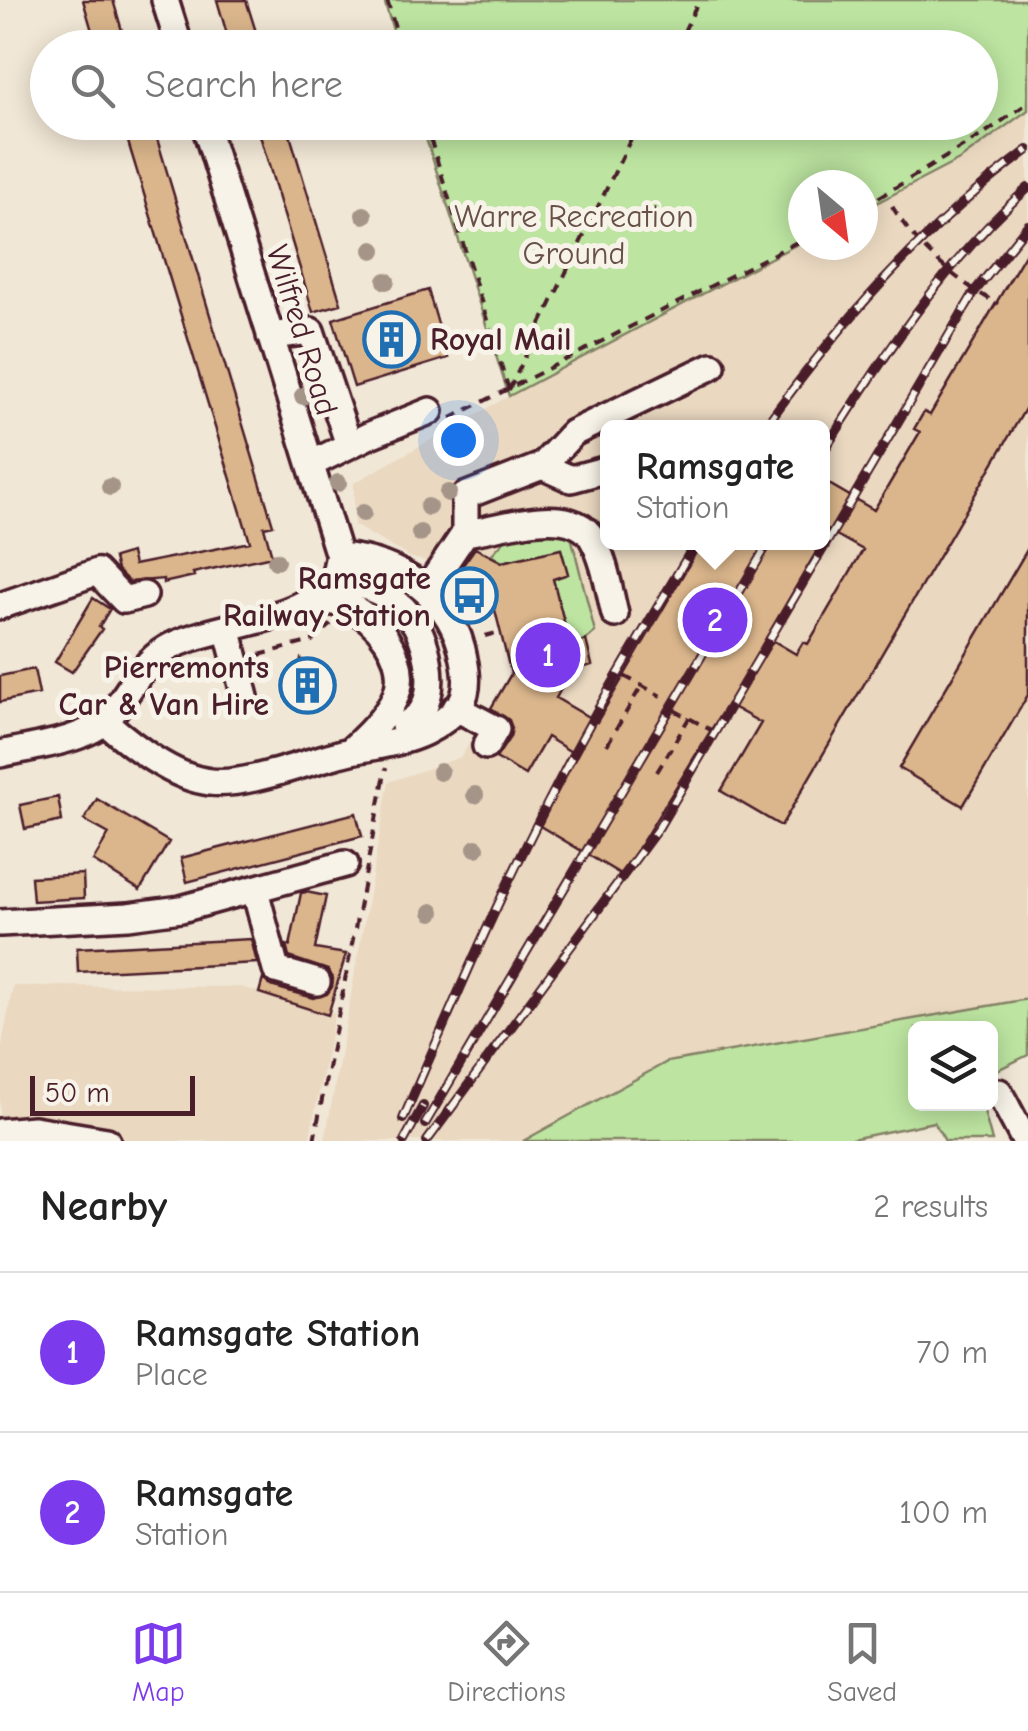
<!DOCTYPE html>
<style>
body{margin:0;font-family:"Comic Neue",sans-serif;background:#f2f2f2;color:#222}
.controls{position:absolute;right:30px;bottom:30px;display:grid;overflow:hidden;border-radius:15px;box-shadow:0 5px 25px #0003}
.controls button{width:90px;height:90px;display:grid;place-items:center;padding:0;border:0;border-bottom:2px solid #e0e0e0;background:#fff;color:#222;font:50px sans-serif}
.compass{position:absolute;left:788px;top:170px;width:90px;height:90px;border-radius:50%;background:#fff;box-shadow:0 5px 25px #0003;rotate:151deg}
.scale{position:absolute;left:30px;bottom:25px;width:165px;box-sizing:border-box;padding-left:10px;border:5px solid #4a1f2b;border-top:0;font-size:28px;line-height:35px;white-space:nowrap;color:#4a1f2b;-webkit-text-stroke:8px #f7f3e8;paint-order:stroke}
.you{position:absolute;left:458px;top:440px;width:35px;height:35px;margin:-25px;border:8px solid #fff;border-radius:50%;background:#1a73e8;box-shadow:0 0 0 15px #1a73e833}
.badge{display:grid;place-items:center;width:65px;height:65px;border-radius:50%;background:#7c3aed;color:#fff;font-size:32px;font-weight:700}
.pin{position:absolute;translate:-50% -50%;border:5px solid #fff;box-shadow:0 2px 10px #0006}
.popup{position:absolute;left:600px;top:420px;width:230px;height:130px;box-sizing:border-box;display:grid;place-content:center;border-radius:15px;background:#fff;filter:drop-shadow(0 2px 8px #0005);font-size:32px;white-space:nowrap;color:#767676}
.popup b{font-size:38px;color:#222}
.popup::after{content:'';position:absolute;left:50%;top:100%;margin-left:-20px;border:20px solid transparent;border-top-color:#fff}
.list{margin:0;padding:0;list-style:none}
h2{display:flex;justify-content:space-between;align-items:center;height:130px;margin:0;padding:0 40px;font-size:42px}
h2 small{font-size:32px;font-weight:400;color:#767676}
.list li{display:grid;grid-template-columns:65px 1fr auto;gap:30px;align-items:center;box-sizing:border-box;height:160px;padding:0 40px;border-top:2px solid #e0e0e0}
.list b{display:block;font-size:38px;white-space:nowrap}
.list p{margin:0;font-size:32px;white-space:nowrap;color:#767676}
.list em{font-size:32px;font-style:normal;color:#767676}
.icon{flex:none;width:55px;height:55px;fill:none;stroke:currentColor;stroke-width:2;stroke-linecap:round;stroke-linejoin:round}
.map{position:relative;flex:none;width:1028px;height:1141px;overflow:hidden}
.search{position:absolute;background:#fff;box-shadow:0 5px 25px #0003;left:30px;right:30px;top:30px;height:110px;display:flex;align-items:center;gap:25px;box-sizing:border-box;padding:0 35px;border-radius:55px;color:#767676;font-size:38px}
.sheet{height:450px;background:#fff}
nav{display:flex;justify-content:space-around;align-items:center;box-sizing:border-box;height:140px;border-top:2px solid #e0e0e0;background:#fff;font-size:28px;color:#767676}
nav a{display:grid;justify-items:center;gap:5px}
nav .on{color:#7c3aed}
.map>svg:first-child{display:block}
.built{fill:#ead8c0;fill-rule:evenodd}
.green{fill:#bde5a1;stroke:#848266;stroke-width:2.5}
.building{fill:#dbb68c;stroke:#4a1f2b;stroke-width:2.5}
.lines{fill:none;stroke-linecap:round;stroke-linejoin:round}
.minor-casing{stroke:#4a1f2b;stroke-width:32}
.path{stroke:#4a1f2b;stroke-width:4;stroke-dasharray:10 8;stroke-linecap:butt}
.minor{stroke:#f7f3e8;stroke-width:25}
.rail-casing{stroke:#4a1f2b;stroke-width:10}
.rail{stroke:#f7f3e8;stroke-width:6;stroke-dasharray:19;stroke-linecap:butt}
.tree{fill:#a59488}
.labels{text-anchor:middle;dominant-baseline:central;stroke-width:10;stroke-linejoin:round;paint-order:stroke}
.park-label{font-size:32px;fill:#675048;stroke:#f7f3e8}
.street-label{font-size:32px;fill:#4a1f2b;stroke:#f7f3e8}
.poi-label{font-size:32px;font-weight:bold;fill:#4a1f2b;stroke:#f7f3e8;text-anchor:end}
</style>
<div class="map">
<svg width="1028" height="1141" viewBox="0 0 1028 1141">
<rect width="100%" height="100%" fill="#f1e7d6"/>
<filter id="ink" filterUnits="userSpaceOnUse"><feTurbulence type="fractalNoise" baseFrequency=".01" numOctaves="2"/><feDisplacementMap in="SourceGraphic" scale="20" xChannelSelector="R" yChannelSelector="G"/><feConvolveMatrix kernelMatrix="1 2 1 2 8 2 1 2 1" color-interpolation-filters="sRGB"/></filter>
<g filter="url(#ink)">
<!-- built -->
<path class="built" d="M1028,110V999L667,1062L523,1141H325L389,782L461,757L511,674L490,590L452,568L409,557L354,525V483L509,396L803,241V245H863V210L961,159ZM608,428H822V542H608Z
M13,986L240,987L335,1013L309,1141H0V1056Z"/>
<!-- green -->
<path class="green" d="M384,0H1028V110L961,159L863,210V185H803V241L509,396L421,123L980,122V48L398,47Z
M553,526L561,527L571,536L595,632L586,640L570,645L553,579L568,574L561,549L502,562L491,555L506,539Z
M1028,999V1055L991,1073L990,1028H916V1104H982L992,1141H945L934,1122L842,1141H523L667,1062Z"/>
<!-- building -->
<path class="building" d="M83,0H113L127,48H97Z
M217,0H246L261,48H231Z
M122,122H152L273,525L264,527L272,556L193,573L194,576L163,583V579L129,582L117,570L114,558L131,553L134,565L250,542Z
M256,122H286L341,304L313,312Z
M1028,249V404L781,826L721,791L761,723L727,704L622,875L540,826L576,755L547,737L525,775L496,758L510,737L512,728L509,720L491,708L511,674L490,590L458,572L475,548L502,562L561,549L568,574L553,579L570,645L586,640L592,665L571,671L556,698L597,722L702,542H822L767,637L796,654L803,642L808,644L863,550L822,527V480L874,510L920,432L914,429L924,412L930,415Z
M428,290L448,358L354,387L333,319Z
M1028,548V695L963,806L899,768Z
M93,598L110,609L99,627L102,629L72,672L55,662Z
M301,659L315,670L321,681L320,693L314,707L297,689Z
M34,669L39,694L0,702V676Z
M58,797L62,821L25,829L20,805Z
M97,799L169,842L140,890L93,861L109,834L84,820Z
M356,813L362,836L187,882L181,858Z
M83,874L84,898L33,901L31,877Z
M306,892L326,896L315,949L346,954L328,1015L259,993L263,979L271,986L313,998L327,994L332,987L333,979L328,970L289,957L286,945L290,946L301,893Z
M251,939L257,963L78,972L77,948Z"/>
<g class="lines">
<defs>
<path id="minor" d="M165,0L180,48
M204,122L339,556
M270,336L311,331L349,445
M311,464L370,435L430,411
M542,466L571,479L608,469
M465,533V496L542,466L573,433L712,366
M333,578C360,583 391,592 409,615C427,637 438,685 422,711C418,717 410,721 404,726
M427,589L465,533C500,529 570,502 592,538C605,560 609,590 615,614
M309,599C322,601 337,601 348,606C377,619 406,656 398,689C392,712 367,736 350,751
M0,606L97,572L124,600L144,595
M227,628L245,697
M456,708L496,729L486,746
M105,722C133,746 173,778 210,782C247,787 313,759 351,751C376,746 402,743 425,732C438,726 453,715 461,703C469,690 467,673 464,659C453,596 399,561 339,556
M0,754C29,747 87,741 108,718C128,696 139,665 166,649C211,623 305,624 333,578C336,573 337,562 339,556
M255,890L276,970L317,982
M0,923L128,916L181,909L345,864
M999,1092L1025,1141
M0,1132L34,1129L107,1141"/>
</defs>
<!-- minor casing -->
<use href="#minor" class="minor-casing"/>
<!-- path -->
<path class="path" d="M387,0L401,48
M676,48L699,0
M425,122L509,390
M892,206C916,247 956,281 998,304
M863,207L982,135L1028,103
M509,390L639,122
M451,418L803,239
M485,636L500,632
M259,655L312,641L331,624
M194,661L197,672L216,667
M624,676L661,696
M674,710L711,730
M607,745L642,685
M657,772L689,718
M314,1141L386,768"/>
<!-- minor -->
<use href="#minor" class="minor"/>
<defs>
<path id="rail" d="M764,428C840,323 924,227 1028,150
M822,454C881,360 944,262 1028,188
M403,1119C452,1007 499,895 556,787C599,703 648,624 696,542
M425,1124L769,542
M404,1141L423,1106
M427,1141L659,827L975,291L1028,225"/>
</defs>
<!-- rail casing -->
<use href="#rail" class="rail-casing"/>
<!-- rail -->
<use href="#rail" class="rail"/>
</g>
<!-- trees -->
<g class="tree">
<circle cx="364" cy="215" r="9"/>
<circle cx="373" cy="250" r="9"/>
<circle cx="386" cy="281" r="9"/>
<circle cx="303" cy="396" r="9"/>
<circle cx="338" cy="483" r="9"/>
<circle cx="110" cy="487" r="9"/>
<circle cx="448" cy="493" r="9"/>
<circle cx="428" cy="507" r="9"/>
<circle cx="363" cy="513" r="9"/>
<circle cx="420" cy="533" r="9"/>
<circle cx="276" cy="561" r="9"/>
<circle cx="440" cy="772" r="9"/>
<circle cx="475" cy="795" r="9"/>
<circle cx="476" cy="848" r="9"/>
<circle cx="432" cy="912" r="9"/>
</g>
</g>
<!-- icons -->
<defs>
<symbol id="building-ring" viewBox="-11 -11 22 22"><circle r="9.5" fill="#f7f3e8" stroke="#1f6fb2" stroke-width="1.5"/><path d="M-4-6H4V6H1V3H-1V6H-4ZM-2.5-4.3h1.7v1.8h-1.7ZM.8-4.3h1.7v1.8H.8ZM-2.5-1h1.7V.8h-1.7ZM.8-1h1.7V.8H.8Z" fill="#1f6fb2"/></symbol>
<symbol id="bus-ring" viewBox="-11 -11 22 22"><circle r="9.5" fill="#f7f3e8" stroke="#1f6fb2" stroke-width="1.5"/><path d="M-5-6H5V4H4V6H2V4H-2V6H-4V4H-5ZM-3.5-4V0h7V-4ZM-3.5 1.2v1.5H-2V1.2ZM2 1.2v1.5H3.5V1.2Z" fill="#1f6fb2"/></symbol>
</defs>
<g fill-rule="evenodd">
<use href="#building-ring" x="360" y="308" width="63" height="63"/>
<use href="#bus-ring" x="438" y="564" width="63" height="63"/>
<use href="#building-ring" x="276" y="654" width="63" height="63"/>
</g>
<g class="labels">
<!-- park labels -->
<g class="park-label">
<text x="574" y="216">Warre Recreation<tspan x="574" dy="37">Ground</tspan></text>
</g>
<!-- street labels -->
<g class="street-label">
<text transform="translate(302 330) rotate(73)">Wilfred Road</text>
</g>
<!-- poi labels -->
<g class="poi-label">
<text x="430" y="339" text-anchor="start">Royal Mail</text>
<text x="431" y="578">Ramsgate<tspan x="431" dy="37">Railway Station</tspan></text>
<text x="269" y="667">Pierremonts<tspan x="269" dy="37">Car &amp; Van Hire</tspan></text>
</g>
</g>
</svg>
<div class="controls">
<button><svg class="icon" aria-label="layers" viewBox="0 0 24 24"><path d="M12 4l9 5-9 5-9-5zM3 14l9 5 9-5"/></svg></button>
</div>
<svg class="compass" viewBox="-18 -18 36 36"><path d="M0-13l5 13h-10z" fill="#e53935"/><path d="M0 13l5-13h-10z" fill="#767676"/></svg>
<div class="scale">50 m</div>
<div class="you"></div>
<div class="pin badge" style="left:548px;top:655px">1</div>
<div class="pin badge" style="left:715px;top:620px">2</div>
<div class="popup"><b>Ramsgate</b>Station</div>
<div class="search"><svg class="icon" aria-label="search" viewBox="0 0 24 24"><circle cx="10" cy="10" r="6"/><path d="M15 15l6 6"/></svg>Search here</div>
</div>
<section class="sheet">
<h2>Nearby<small>2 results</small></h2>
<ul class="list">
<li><span class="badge">1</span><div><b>Ramsgate Station</b><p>Place</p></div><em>70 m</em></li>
<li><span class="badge">2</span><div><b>Ramsgate</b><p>Station</p></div><em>100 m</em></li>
</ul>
</section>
<nav>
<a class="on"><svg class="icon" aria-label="map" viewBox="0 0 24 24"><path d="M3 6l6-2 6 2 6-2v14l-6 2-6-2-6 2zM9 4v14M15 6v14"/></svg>Map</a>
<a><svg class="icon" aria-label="directions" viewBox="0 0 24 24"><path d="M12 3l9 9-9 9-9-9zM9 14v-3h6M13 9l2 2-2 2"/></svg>Directions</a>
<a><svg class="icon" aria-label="saved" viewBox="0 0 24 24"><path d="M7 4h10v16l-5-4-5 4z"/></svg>Saved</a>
</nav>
